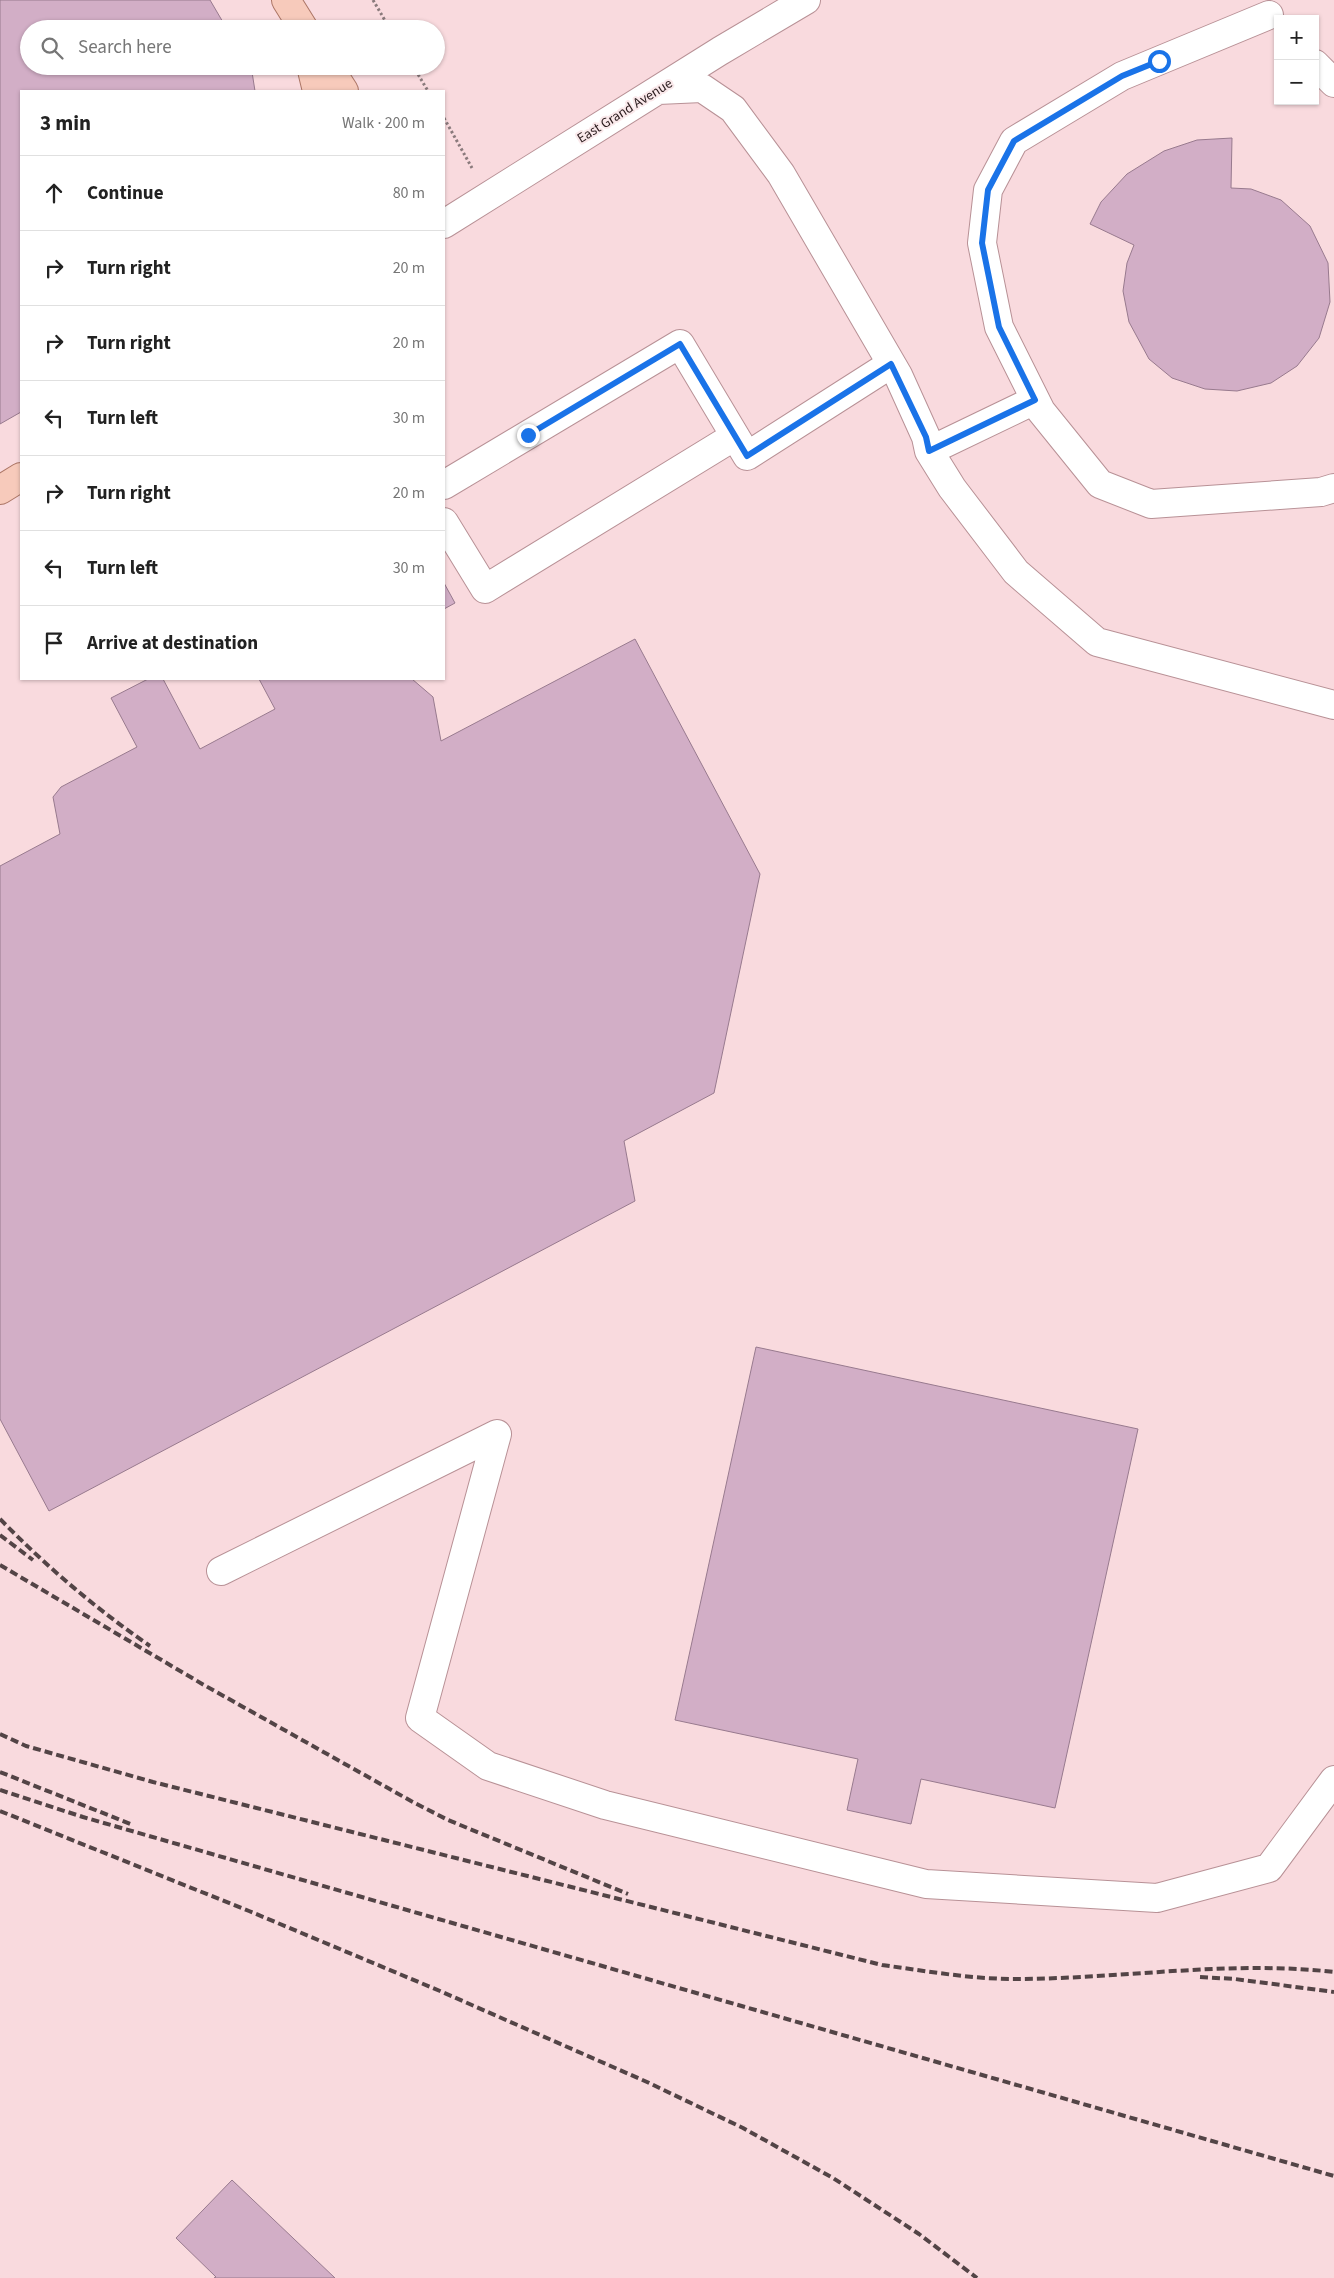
<!DOCTYPE html>
<meta charset="utf-8">
<style>
body{margin:0;font-family:"Source Sans 3",sans-serif;background:#f6f6f6;color:#222}
.controls{position:absolute;right:15px;top:15px;display:grid;overflow:hidden;border-radius:0px;box-shadow:0 1px 4px #0004}
.controls button{width:45px;height:45px;display:grid;place-items:center;padding:0;border:0;border-bottom:1px solid #e0e0e0;background:#fff;color:#222;font:25px sans-serif}
.stop{position:absolute;width:15px;height:15px;margin:-11px;border:4px solid #1a73e8;border-radius:50%;background:#fff}
.stop.end{background:#1a73e8;border-color:#fff;box-shadow:0 1px 5px #0008}
.list{margin:0;padding:0;list-style:none}
h2{display:flex;justify-content:space-between;align-items:center;height:65px;margin:0;padding:0 20px;font-size:21px}
h2 small{font-size:16px;font-weight:400;color:#767676}
.list li{display:grid;grid-template-columns:32px 1fr auto;gap:15px;align-items:center;box-sizing:border-box;height:75px;padding:0 20px;border-top:1px solid #e0e0e0}
.list b{display:block;font-size:19px;white-space:nowrap}
.list em{font-size:16px;font-style:normal;color:#767676}
.icon{flex:none;width:28px;height:28px;fill:none;stroke:currentColor;stroke-width:2;stroke-linecap:round;stroke-linejoin:round}
.map{position:relative;flex:none;width:1334px;height:2278px;overflow:hidden}
.search{position:absolute;background:#fff;box-shadow:0 1px 4px #0004;left:20px;top:20px;width:425px;height:55px;display:flex;align-items:center;gap:12px;box-sizing:border-box;padding:0 18px;border-radius:28px;color:#767676;font-size:19px}
.panel{position:absolute;background:#fff;box-shadow:0 1px 4px #0004;left:20px;top:90px;width:425px;height:590px;border-radius:0px}
.map>svg:first-child{display:block}
.built{fill:#f9dade;fill-rule:evenodd}
.building{fill:#d2aec6;stroke:#987a8e}
.lines{fill:none;stroke-linecap:round;stroke-linejoin:round}
.minor-casing{stroke:#b89196;stroke-width:30}
.major-casing{stroke:#ac7666;stroke-width:30}
.path{stroke:#8a7a7c;stroke-width:3;stroke-dasharray:2.5 2.5;stroke-linecap:butt}
.minor{stroke:#fff;stroke-width:28}
.major{stroke:#f7cabb;stroke-width:28}
.rail{stroke:#534446;stroke-width:4;stroke-dasharray:8 4;stroke-linecap:butt}
.route{stroke:#1a73e8;stroke-width:6}
.labels{text-anchor:middle;dominant-baseline:central;stroke-width:4;stroke-linejoin:round;paint-order:stroke}
.street-label{font-size:14px;fill:#291b1d;stroke:#fae9eb}
</style>
<div class="map">
<svg width="1334" height="2278" viewBox="0 0 1334 2278">
<rect width="100%" height="100%" fill="#fae9eb"/>
<!-- built -->
<path class="built" d="M0,0H1334V2278H0ZM1278,19H1315V101H1278ZM29,29H436V66H29ZM21,91H444V679H21Z"/>
<!-- building -->
<path class="building" d="M0,0H210L227,29H29V66H248L252,72L255,91H21V412L0,424Z
M1232,138L1231,188L1251,189L1281,200L1310,226L1328,263L1330,302L1319,338L1297,366L1271,383L1237,391L1205,389L1172,378L1149,359L1129,322L1123,291L1127,263L1134,245L1090,224L1101,202L1127,174L1164,151L1197,140Z
M444,583L455,603L444,609Z
M635,639L760,874L714,1093L624,1141L635,1201L49,1511L0,1419V866L60,834L53,797L61,787L137,747L111,698L148,679H163L200,749L275,709L259,679H412L433,697L441,741Z
M756,1347L1138,1429L1055,1808L921,1779L911,1824L847,1810L858,1759L675,1720Z
M232,2180L335,2278H214L216,2277L176,2238Z"/>
<g class="lines">
<defs>
<path id="minor" d="M1269,15L1122,76L1014,141L988,190L982,243L999,327L1041,411L1100,484L1151,504L1321,492L1334,488
M1315,64L1334,83
M658,90L702,88L733,109L781,174L898,375L926,437L929,451L952,488L1016,572L1097,642L1334,705
M444,224L720,51L806,0
M929,451L1035,400
M444,485L680,344L747,456L891,364
M444,522L485,589L735,436
M221,1571L497,1434L420,1718L488,1766L605,1805L926,1884L1157,1898L1269,1868L1334,1780"/>
<path id="major" d="M286,0L304,29
M311,66L317,91
M328,66L344,91
M0,490L21,477"/>
</defs>
<!-- minor casing -->
<use href="#minor" class="minor-casing"/>
<!-- major casing -->
<use href="#major" class="major-casing"/>
<!-- path -->
<path class="path" d="M373,0L390,29
M413,66L428,91
M444,118L472,168"/>
<!-- minor -->
<use href="#minor" class="minor"/>
<!-- major -->
<use href="#major" class="major"/>
<!-- rail -->
<path class="rail" d="M0,1519C47,1567 95,1608 150,1646
M0,1535L33,1560
M0,1565L204,1685L411,1801L448,1820L628,1894
M0,1734L26,1746L153,1782L882,1965C926,1971 970,1979 1015,1979C1120,1979 1229,1960 1334,1972
M0,1772L133,1825
M0,1790L83,1817L1334,2176
M0,1811L249,1911L440,1991L647,2082L743,2128L833,2178L919,2234L977,2278
M1200,1977L1235,1979L1334,1992"/>
</g>
<g class="lines">
<!-- route -->
<path class="route" d="M528,435L680,344L747,456L891,364L926,437L929,451L1035,400L999,327L982,243L988,190L1014,141L1122,76L1159,61"/>
</g>
<g class="labels">
<!-- street labels -->
<g class="street-label">
<text transform="translate(625 111) rotate(-32)">East Grand Avenue</text>
</g>
</g>
</svg>
<div class="controls">
<button>+</button>
<button>−</button>
</div>
<div class="stop" style="left:1159px;top:61px"></div>
<div class="stop end" style="left:528px;top:435px"></div>
<div class="search"><svg class="icon" aria-label="search" viewBox="0 0 24 24"><circle cx="10" cy="10" r="6"/><path d="M15 15l6 6"/></svg>Search here</div>
<section class="panel">
<h2>3 min<small>Walk · 200 m</small></h2>
<ul class="list">
<li><svg class="icon" aria-label="ahead" viewBox="0 0 24 24"><path d="M12 20V5M6 11l6-6 6 6"/></svg><div><b>Continue</b></div><em>80 m</em></li>
<li><svg class="icon" aria-label="right" viewBox="0 0 24 24"><path d="M7 20v-9h11M14 6l5 5-5 5"/></svg><div><b>Turn right</b></div><em>20 m</em></li>
<li><svg class="icon" aria-label="right" viewBox="0 0 24 24"><path d="M7 20v-9h11M14 6l5 5-5 5"/></svg><div><b>Turn right</b></div><em>20 m</em></li>
<li><svg class="icon" aria-label="left" viewBox="0 0 24 24"><path d="M17 20v-9H6M10 6l-5 5 5 5"/></svg><div><b>Turn left</b></div><em>30 m</em></li>
<li><svg class="icon" aria-label="right" viewBox="0 0 24 24"><path d="M7 20v-9h11M14 6l5 5-5 5"/></svg><div><b>Turn right</b></div><em>20 m</em></li>
<li><svg class="icon" aria-label="left" viewBox="0 0 24 24"><path d="M17 20v-9H6M10 6l-5 5 5 5"/></svg><div><b>Turn left</b></div><em>30 m</em></li>
<li><svg class="icon" aria-label="arrive" viewBox="0 0 24 24"><path d="M6 21V4h12l-3 4 3 4H6"/></svg><div><b>Arrive at destination</b></div></li>
</ul>
</section>
</div>
